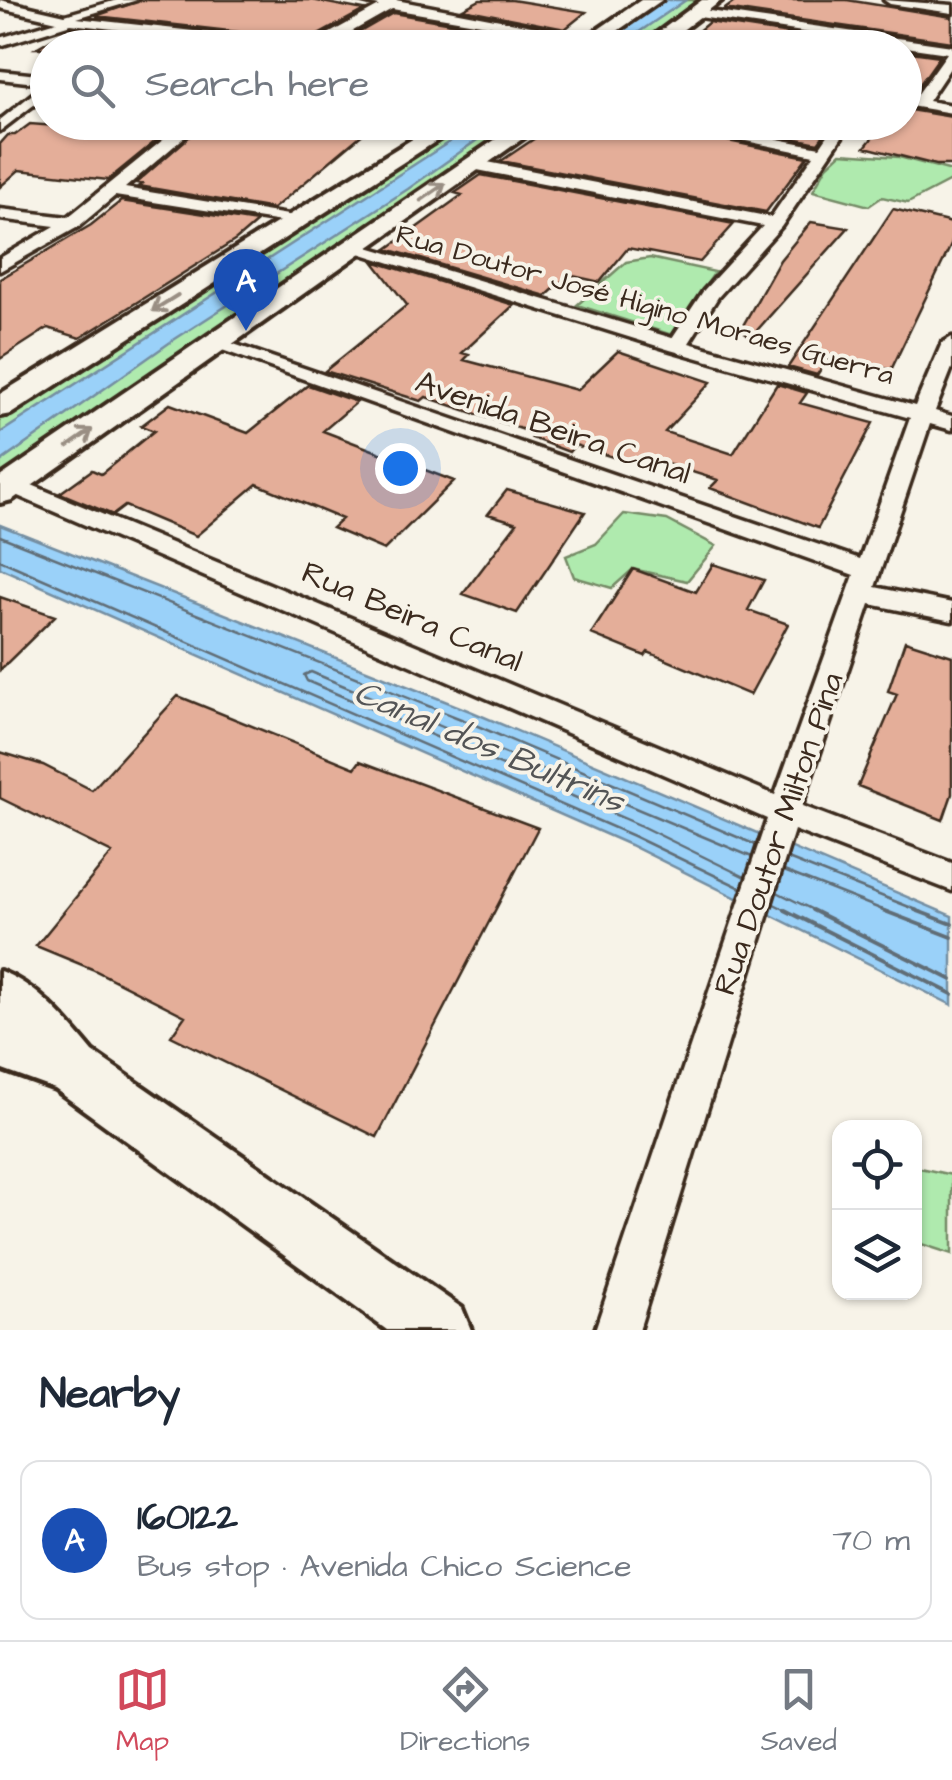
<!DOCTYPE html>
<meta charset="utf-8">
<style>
body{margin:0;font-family:"Architects Daughter",sans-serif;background:#f6f6f7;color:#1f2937}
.controls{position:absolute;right:30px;bottom:30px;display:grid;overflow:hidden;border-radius:20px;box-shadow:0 2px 8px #0004}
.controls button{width:90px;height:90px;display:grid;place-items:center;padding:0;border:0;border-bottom:2px solid #e0e1e3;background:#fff;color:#1f2937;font:50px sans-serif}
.you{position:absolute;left:400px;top:468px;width:35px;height:35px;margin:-25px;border:8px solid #fff;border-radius:50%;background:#1a73e8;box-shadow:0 0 0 15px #1a73e833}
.badge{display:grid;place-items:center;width:65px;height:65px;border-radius:50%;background:#d1495b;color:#fff;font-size:32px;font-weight:700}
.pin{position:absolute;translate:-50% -82px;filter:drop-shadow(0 2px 5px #0008)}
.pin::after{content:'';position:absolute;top:52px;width:35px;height:30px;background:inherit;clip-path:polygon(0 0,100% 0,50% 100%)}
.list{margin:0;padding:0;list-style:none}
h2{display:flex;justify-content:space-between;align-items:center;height:130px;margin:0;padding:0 40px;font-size:42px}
h2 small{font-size:32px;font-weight:400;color:#747a83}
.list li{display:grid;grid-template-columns:65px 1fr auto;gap:30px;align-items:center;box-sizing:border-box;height:160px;margin:0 20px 20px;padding:0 20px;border:2px solid #e0e1e3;border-radius:20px}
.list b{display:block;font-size:38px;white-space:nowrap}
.list p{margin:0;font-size:32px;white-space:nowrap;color:#747a83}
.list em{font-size:32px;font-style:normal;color:#747a83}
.icon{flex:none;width:55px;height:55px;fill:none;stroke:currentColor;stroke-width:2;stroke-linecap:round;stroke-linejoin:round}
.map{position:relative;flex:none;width:952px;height:1330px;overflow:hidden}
.search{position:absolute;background:#fff;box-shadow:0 2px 8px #0004;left:30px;right:30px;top:30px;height:110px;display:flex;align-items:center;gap:25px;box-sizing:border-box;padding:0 35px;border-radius:55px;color:#747a83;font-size:38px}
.sheet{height:310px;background:#fff}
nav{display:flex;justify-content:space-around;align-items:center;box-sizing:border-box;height:140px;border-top:2px solid #e0e1e3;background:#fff;font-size:28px;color:#747a83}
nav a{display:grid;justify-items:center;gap:5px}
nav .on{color:#d1495b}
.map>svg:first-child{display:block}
.green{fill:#afeaae;stroke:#758a66;stroke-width:2.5}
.water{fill:#9ad1f9;stroke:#748ea1;stroke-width:2.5}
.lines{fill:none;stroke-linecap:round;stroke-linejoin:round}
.shore-far1{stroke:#616d76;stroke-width:2.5}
.shore{stroke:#616d76;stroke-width:4}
.building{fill:#e4ae99;stroke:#3b2a1e;stroke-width:2.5}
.street-casing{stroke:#3b2a1e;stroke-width:7}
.secondary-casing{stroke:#3b2a1e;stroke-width:8}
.street{fill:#f7f3e8;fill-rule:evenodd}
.secondary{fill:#f7f3e8;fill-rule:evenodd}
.oneway{stroke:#998e83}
.labels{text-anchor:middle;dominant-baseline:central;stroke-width:8;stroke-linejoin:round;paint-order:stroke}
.far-street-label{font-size:28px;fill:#3b2a1e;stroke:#f7f3e8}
.street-label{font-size:32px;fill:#3b2a1e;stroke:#f7f3e8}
.water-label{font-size:35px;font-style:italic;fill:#535455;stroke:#f7f3e8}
</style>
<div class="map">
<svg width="952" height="1330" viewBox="0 0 952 1330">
<rect width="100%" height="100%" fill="#f7f3e8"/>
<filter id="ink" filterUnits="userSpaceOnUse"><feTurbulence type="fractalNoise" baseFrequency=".01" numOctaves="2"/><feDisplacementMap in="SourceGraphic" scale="20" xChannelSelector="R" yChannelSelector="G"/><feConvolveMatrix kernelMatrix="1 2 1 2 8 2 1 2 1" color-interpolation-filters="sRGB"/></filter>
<g filter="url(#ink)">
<!-- green -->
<path class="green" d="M660,0H707L639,47L585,48Z
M464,123H525L0,484V414Z
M841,153L899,157L952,171V180L908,203L882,197L869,206L813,191L827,166Z
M650,258L715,272L672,335L577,305L626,262Z
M624,514L667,520L716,546L687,581L633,569L612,588L574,577L566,556L596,544Z
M915,1167L952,1175V1254L915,1242Z"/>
<!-- water -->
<path class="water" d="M665,0H686L617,47H595Z
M480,122L501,123L408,189L172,341L0,462V433Z
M0,525L470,711L952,916V1005L630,845L0,568Z"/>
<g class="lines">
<!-- shore-far1 -->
<path class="shore-far1" d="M0,536L466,721L756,845
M0,560L633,836L741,888
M788,859L922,912
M784,871L888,912
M745,877L639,825L307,681L304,675L311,672L752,857
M777,892L817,912
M774,904L790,912"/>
<!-- shore -->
<path class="shore" d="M785,910L952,994
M812,910L952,980
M882,910L952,937
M915,910L952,924"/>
</g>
<!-- building -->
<path class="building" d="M141,0H312L364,10L309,40L96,16Z
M480,0H512L586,12L565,29L463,9Z
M737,0H847L952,17V42L725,9Z
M393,13L550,40L542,46L492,38L478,48H332Z
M709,22L883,48L726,44L678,48Z
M71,28L234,48H36Z
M904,51L940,56L913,94L904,93Z
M904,109L952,117V165H936L865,147L885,122H904Z
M119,122L173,127L108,180L19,170L0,187V144L8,135H15L30,124L109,130Z
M206,122H377L273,209L139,186L142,184L136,183Z
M559,122H603L668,136L669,129L807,157L766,212L501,161Z
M711,122H766L824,135L818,143Z
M481,175L734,224L700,262L628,248L600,282L569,275L546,296L387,249L462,195L455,193Z
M121,201L257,222L236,240L80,338L48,328L0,359V279L91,225Z
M893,209L952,223V243L891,370L830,355L817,375L788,367Z
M811,222L848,228L751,337L741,329L780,260Z
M373,261L514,305L462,353L469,355L464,360L577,390L618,351L711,382L665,432L733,454L777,384L807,393L800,403L873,423L818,528L710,488L718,480L641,456L635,464L575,445L569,452L532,438L536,434L426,397L421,401L325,371L407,305Z
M308,385L357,402L323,431L454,481L384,550L332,528L342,519L257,484L196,536L125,506L113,515L60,493L92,470L101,474L154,431L141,426L170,404L248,433Z
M507,490L585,512L517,613L463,594L517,523L488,514Z
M713,564L764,580L748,610L788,624L750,695L648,652L645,656L591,634L633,569L696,592Z
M0,597L55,616L0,670Z
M905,641L952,656V794L943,820L858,786L897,694L888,691Z
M178,696L355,768L360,761L538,828L377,1137L171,1036L185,1016L92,969L36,946L112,853L0,798V752L43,765L92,790Z"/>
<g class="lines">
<defs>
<path id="street" d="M0,0L65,15L117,0H137L77,18L310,44L379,6L356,0H396L599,39L593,43L392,9L323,48H269L71,24L0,46V38L57,21L0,8Z
M884,0L952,5V13L890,4Z
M696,9L952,46V65L928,101L952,105V113L904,105V97L915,98L947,53L692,16Z
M0,71L48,76V94L0,131V120L45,84L0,79Z
M185,122H202L125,188L294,216L302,221L300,225L115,196L78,227L0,271V258L55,226L0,219V209L68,217Z
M654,122H688L820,147L837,122H852L781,227L718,297L689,343L915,406L942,343L952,337V368L935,411L952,416V430L930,424L875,587L952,603V621L870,604L802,806L952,863V891L794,830L639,1330H595L767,819L4,490L0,485L4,480H20L775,795L854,575L208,345L211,341H225L860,559L910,418L670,350L343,248L346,244H358L672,338L704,290L763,226L472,169L464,164L472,159L771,217L814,155Z"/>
<path id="secondary" d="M641,0H662L593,48H571Z
M702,0H722L659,48H637Z
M440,122H466L11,414L0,416V394Z
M521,122H546L12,500L0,503V477Z
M0,971C39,986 67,1021 93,1052L462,1308L471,1330H387L55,1089L0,1069Z"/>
</defs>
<!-- street casing -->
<use href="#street" class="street-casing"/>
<!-- secondary casing -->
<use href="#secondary" class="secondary-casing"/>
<!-- street -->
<use href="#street" class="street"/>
<!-- secondary -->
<use href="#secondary" class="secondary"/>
</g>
<!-- one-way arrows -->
<defs><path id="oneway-shaft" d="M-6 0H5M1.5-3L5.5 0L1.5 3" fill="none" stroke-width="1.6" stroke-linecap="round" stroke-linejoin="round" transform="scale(2.5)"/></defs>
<g class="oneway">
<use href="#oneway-shaft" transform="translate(433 192) rotate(-35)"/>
<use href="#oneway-shaft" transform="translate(165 303) rotate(148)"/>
<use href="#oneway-shaft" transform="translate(80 438) rotate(-35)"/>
</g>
</g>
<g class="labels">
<!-- far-street labels -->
<g class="far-street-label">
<text transform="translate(645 305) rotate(16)">Rua Doutor José Higino Moraes Guerra</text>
</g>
<!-- street labels -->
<g class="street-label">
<text transform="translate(553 428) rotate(19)">Avenida Beira Canal</text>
<text transform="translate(412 617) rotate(23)">Rua Beira Canal</text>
<text transform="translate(779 834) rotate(-71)">Rua Doutor Milton Pina</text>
</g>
<!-- water labels -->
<g class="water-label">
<text transform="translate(489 747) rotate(23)">Canal dos Bultrins</text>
</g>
</g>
</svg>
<div class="controls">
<button><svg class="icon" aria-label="locate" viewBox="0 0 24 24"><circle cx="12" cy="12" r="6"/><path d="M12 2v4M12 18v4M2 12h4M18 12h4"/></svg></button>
<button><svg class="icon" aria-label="layers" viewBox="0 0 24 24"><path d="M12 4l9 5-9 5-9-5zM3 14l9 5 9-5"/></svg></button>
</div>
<div class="you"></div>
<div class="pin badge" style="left:246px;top:331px;background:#1a4fb4">A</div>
<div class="search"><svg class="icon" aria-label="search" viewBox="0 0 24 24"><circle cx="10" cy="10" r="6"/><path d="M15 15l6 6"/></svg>Search here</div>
</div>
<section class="sheet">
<h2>Nearby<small></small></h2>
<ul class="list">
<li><span class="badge" style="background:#1a4fb4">A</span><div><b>160122</b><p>Bus stop · Avenida Chico Science</p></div><em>70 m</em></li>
</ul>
</section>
<nav>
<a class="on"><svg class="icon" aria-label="map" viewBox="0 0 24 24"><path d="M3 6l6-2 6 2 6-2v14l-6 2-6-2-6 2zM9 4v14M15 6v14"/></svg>Map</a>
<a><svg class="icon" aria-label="directions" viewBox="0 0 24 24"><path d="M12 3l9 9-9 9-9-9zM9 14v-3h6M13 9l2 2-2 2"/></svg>Directions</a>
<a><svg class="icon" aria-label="saved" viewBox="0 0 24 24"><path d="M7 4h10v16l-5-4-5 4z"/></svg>Saved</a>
</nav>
